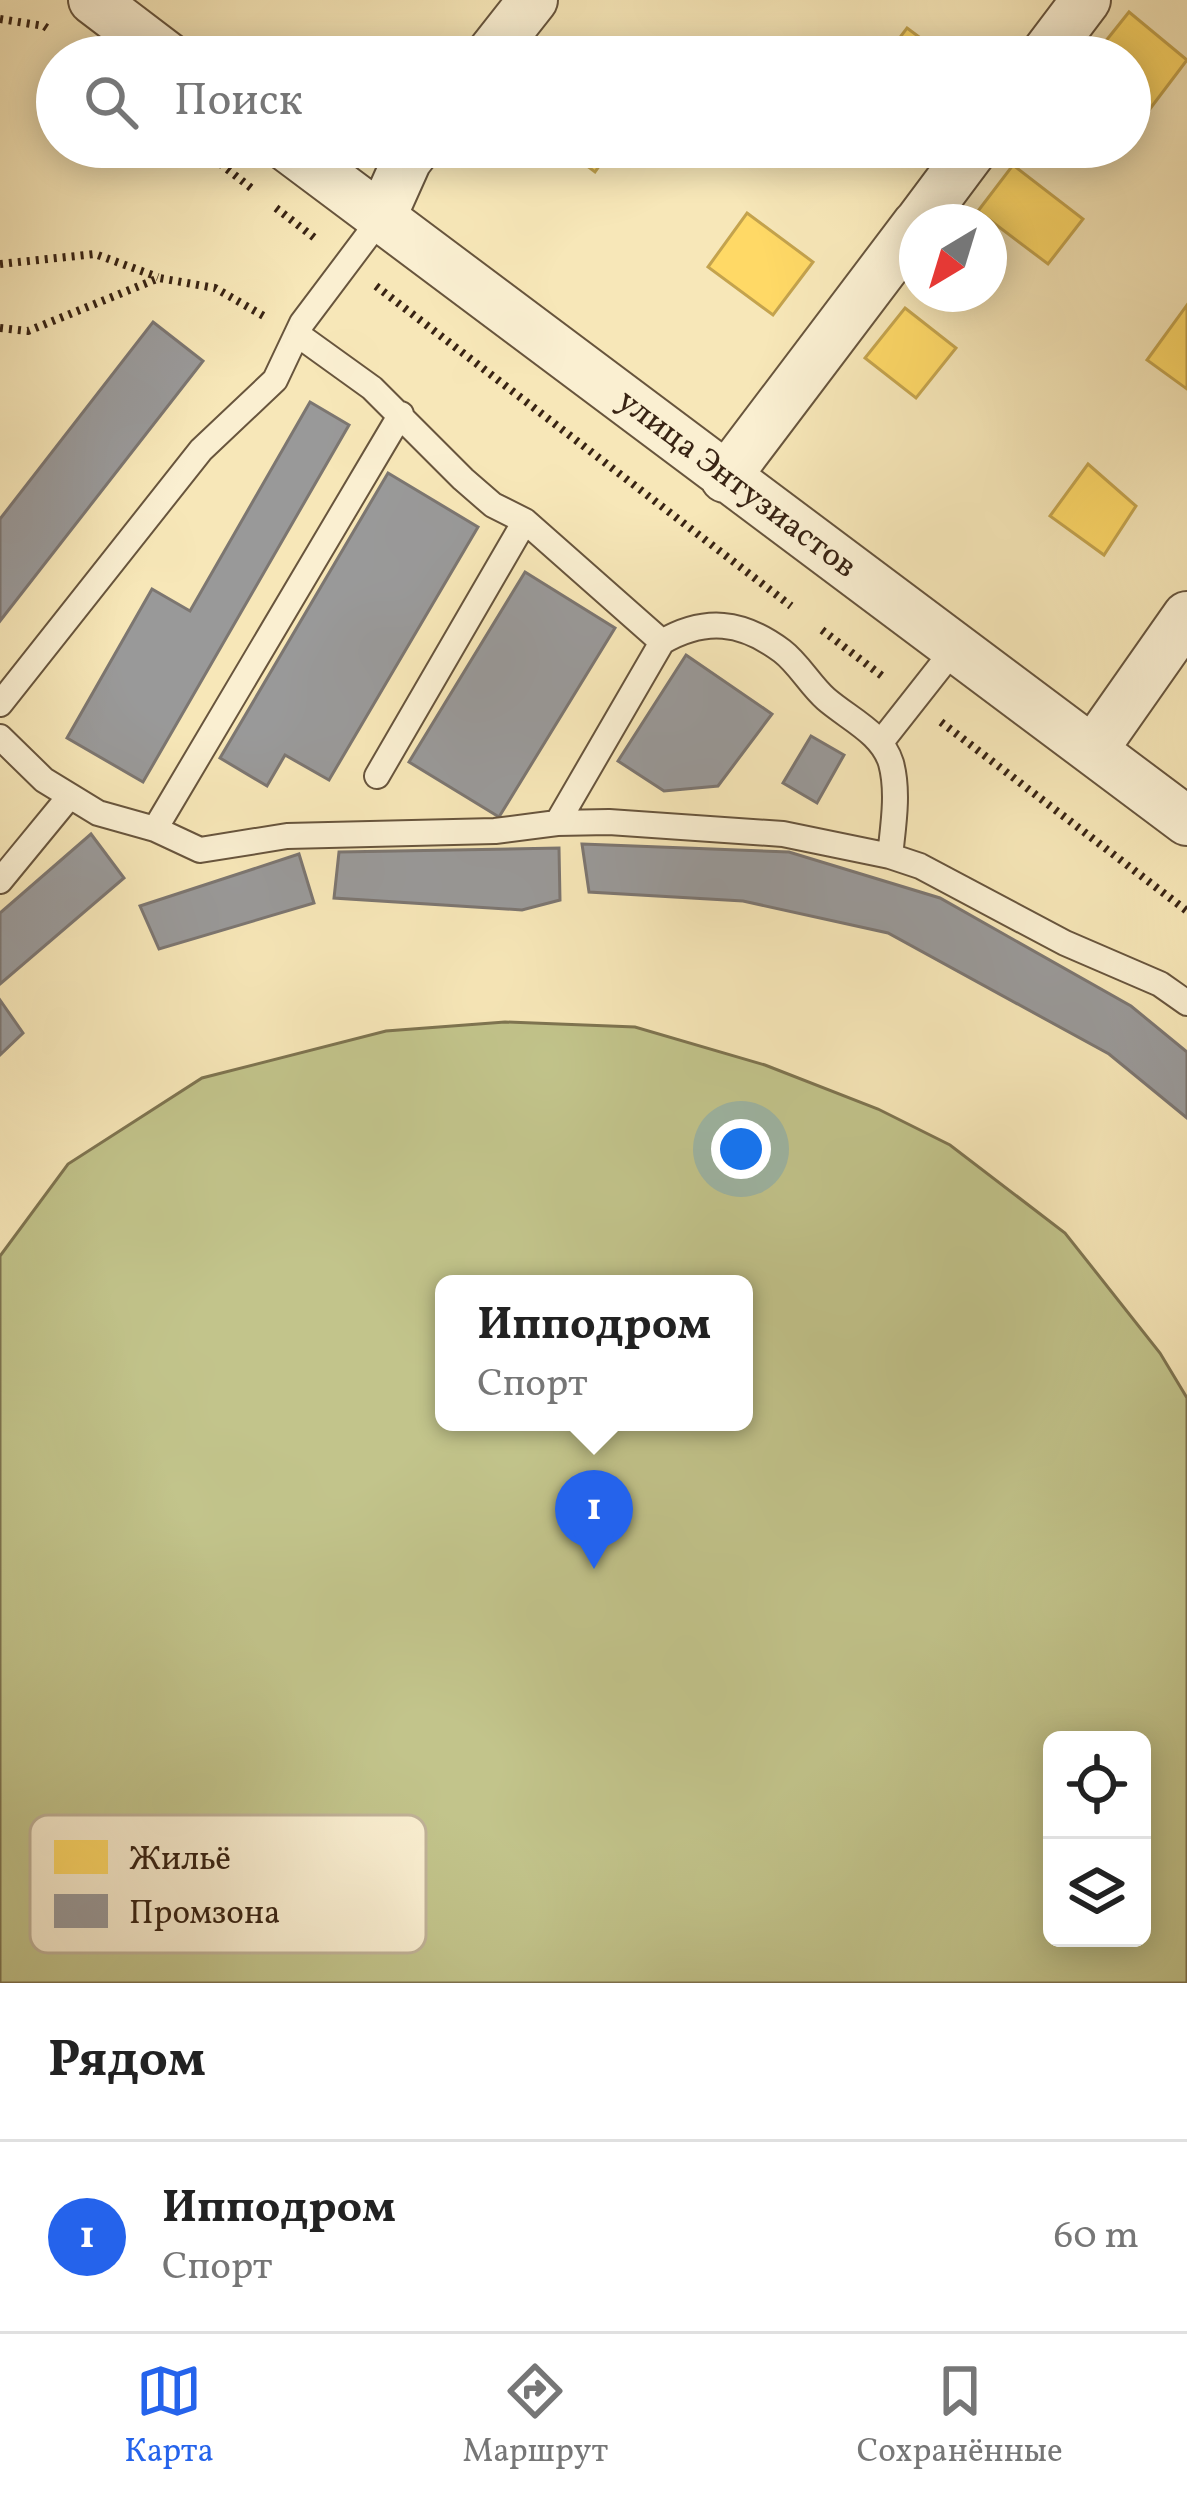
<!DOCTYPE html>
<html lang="ru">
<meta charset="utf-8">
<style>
body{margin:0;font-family:Vollkorn,serif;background:#f2f2f2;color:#222}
.controls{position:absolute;right:36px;bottom:36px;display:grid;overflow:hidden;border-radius:18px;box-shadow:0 6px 30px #0003}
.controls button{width:108px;height:108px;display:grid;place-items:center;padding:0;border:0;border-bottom:3px solid #e0e0e0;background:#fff;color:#222;font:60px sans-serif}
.compass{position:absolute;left:899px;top:204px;width:108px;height:108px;border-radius:50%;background:#fff;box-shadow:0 6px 30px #0003;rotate:218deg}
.you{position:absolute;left:741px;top:1149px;width:42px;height:42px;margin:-30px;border:9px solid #fff;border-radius:50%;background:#1a73e8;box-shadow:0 0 0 18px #1a73e833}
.badge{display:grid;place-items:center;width:78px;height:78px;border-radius:50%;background:#2563eb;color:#fff;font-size:39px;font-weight:700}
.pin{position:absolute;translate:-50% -99px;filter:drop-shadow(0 3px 6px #0008)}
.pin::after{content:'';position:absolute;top:63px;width:42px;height:36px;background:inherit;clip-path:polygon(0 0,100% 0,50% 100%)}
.popup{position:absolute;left:435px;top:1275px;width:318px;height:156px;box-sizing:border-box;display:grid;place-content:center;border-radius:18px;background:#fff;filter:drop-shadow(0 3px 9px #0005);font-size:39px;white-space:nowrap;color:#767676}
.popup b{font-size:45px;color:#222}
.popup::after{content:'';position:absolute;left:50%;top:100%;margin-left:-24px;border:24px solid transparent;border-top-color:#fff}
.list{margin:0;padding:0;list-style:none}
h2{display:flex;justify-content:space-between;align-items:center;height:156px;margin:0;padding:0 48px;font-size:51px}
h2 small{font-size:39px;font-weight:400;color:#767676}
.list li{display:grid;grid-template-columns:78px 1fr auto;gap:36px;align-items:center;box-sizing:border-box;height:192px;padding:0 48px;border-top:3px solid #e0e0e0}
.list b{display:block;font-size:45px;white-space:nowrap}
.list p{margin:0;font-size:39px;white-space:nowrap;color:#767676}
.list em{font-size:39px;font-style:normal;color:#767676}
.icon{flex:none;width:66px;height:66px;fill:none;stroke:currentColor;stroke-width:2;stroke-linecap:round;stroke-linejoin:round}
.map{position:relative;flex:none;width:1187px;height:1983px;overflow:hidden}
.search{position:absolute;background:#fff;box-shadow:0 6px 30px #0003;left:36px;right:36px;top:36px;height:132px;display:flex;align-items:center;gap:30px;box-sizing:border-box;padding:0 42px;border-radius:66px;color:#767676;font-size:45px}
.sheet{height:348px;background:#fff}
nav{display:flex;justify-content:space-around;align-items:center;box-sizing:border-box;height:168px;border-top:3px solid #e0e0e0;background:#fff;font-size:33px;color:#767676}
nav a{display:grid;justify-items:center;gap:6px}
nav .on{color:#2563eb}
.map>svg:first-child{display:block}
.green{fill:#c2c48b;stroke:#7e7450;stroke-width:3;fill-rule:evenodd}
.homes{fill:#ffd966;stroke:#c4a34d;stroke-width:3}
.industry{fill:#999;stroke:#7c7671;stroke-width:3}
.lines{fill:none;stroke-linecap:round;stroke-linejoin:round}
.service-casing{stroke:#68553d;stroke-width:28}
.minor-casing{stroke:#68553d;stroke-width:52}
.path{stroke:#392414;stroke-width:8;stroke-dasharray:3 6;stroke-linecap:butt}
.service{stroke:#faefd1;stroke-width:24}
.minor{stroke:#faefd1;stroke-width:48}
.labels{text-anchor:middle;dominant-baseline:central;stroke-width:12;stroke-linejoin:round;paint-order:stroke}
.street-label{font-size:33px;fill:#392414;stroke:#faefd1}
.key{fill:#faefd1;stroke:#c0b298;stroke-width:3}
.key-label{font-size:33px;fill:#392414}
</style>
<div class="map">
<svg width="1187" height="1983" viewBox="0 0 1187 1983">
<rect width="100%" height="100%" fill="#f7e7b8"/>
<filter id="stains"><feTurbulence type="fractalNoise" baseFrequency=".00167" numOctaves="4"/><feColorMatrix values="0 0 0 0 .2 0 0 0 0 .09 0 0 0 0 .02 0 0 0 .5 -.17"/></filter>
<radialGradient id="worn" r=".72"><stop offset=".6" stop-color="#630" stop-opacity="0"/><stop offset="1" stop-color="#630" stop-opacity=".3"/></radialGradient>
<!-- green -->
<path class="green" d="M505,1022L635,1027L765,1065L878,1109L950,1145L1065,1233L1160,1353L1187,1398V1983H0V1256L68,1164L202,1078L386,1031ZM444,1284H744V1422H444ZM1052,1740H1142V1938H1052Z"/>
<!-- homes -->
<path class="homes" d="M1129,12L1187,60L1140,122L1130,114V57H1093Z
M907,28L946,57H885Z
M562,147H613L595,172Z
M1013,165L1083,219L1048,264L978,211Z
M747,213L813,262L773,315L708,267Z
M1187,305V389L1147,360Z
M905,308L956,348L916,398L865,358Z
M1088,464L1136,506L1104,555L1050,516Z"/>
<!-- industry -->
<path class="industry" d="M153,322L203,361L0,621V519Z
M310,402L349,425L143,782L67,738L152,589L190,611Z
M388,473L478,527L329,780L285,755L267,786L220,758Z
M525,572L615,628L499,817L409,762Z
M686,655L772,714L718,786L664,791L618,761Z
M811,736L844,755L817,803L783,783Z
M91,834L124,878L0,984V913Z
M582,844L789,852L940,898L1131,1006L1187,1052V1118L1109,1054L888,933L743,901L589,892Z
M559,848L560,900L522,910L334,898L339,852Z
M299,854L314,903L159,949L140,906Z
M0,1000L23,1033L0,1055Z"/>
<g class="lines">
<defs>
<path id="service" d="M297,334L372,388L463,479L493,505L525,521L662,642
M0,704L201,450L275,380L302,323L381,218
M0,737L44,780L98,813L155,829L200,850L287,836L495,831L557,823
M881,742L955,648
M377,776L525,521
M155,829L401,414
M890,856C893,827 899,792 891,763C882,733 849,719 826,699C810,685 799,664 782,651C742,621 705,617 662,642L557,823L609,822L783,834L890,856L920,866L1065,943L1160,984L1187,1003
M0,881L69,797"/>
<path id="minor" d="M93,0L168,57
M488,57L533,0
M1043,57L1086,0
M287,147L1187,821
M381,218L407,160L417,147
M919,222L975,147
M725,478L917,224
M1093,750L1187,616"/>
</defs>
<!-- service casing -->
<use href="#service" class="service-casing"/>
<!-- minor casing -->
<use href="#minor" class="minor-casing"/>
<!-- path -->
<path class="path" d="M0,19L44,26L50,30
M199,147L255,191
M276,208L316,239
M0,264L95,254L158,277
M376,286L791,606
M0,328L28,331L159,278L215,288L267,318
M822,630L886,679
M941,722L1187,911"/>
<!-- service -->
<use href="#service" class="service"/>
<!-- minor -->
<use href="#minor" class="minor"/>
</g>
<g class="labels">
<!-- street labels -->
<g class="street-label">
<text transform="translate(736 485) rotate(37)">улица Энтузиастов</text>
</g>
</g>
<!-- legend -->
<rect x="30" y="1815" width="396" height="138" rx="18" class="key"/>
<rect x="54" y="1840" width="54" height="34" fill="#ffd966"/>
<rect x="54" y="1894" width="54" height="34" fill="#999"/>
<g class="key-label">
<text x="129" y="1869">Жильё</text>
<text x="129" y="1923">Промзона</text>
</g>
<rect width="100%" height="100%" filter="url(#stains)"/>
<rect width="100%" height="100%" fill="url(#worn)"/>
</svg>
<div class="controls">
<button><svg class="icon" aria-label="locate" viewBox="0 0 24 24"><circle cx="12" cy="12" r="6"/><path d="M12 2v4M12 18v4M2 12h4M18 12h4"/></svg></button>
<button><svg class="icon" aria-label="layers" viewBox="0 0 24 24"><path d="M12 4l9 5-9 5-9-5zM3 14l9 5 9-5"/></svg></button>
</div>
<svg class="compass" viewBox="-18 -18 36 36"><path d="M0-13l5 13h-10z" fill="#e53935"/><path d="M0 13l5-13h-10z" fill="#767676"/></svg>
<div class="you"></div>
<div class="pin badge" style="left:594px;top:1569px">1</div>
<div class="popup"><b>Ипподром</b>Спорт</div>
<div class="search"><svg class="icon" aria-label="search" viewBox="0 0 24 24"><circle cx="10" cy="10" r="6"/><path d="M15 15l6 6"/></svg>Поиск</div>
</div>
<section class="sheet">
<h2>Рядом<small></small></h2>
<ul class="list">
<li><span class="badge">1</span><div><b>Ипподром</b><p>Спорт</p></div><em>60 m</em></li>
</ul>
</section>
<nav>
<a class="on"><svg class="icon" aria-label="map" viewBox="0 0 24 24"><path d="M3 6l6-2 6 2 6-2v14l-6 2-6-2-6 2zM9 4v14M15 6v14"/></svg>Карта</a>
<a><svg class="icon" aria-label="directions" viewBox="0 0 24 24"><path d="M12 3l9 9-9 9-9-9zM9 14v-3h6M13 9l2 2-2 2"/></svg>Маршрут</a>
<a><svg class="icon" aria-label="saved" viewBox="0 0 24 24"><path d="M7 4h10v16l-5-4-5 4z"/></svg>Сохранённые</a>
</nav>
